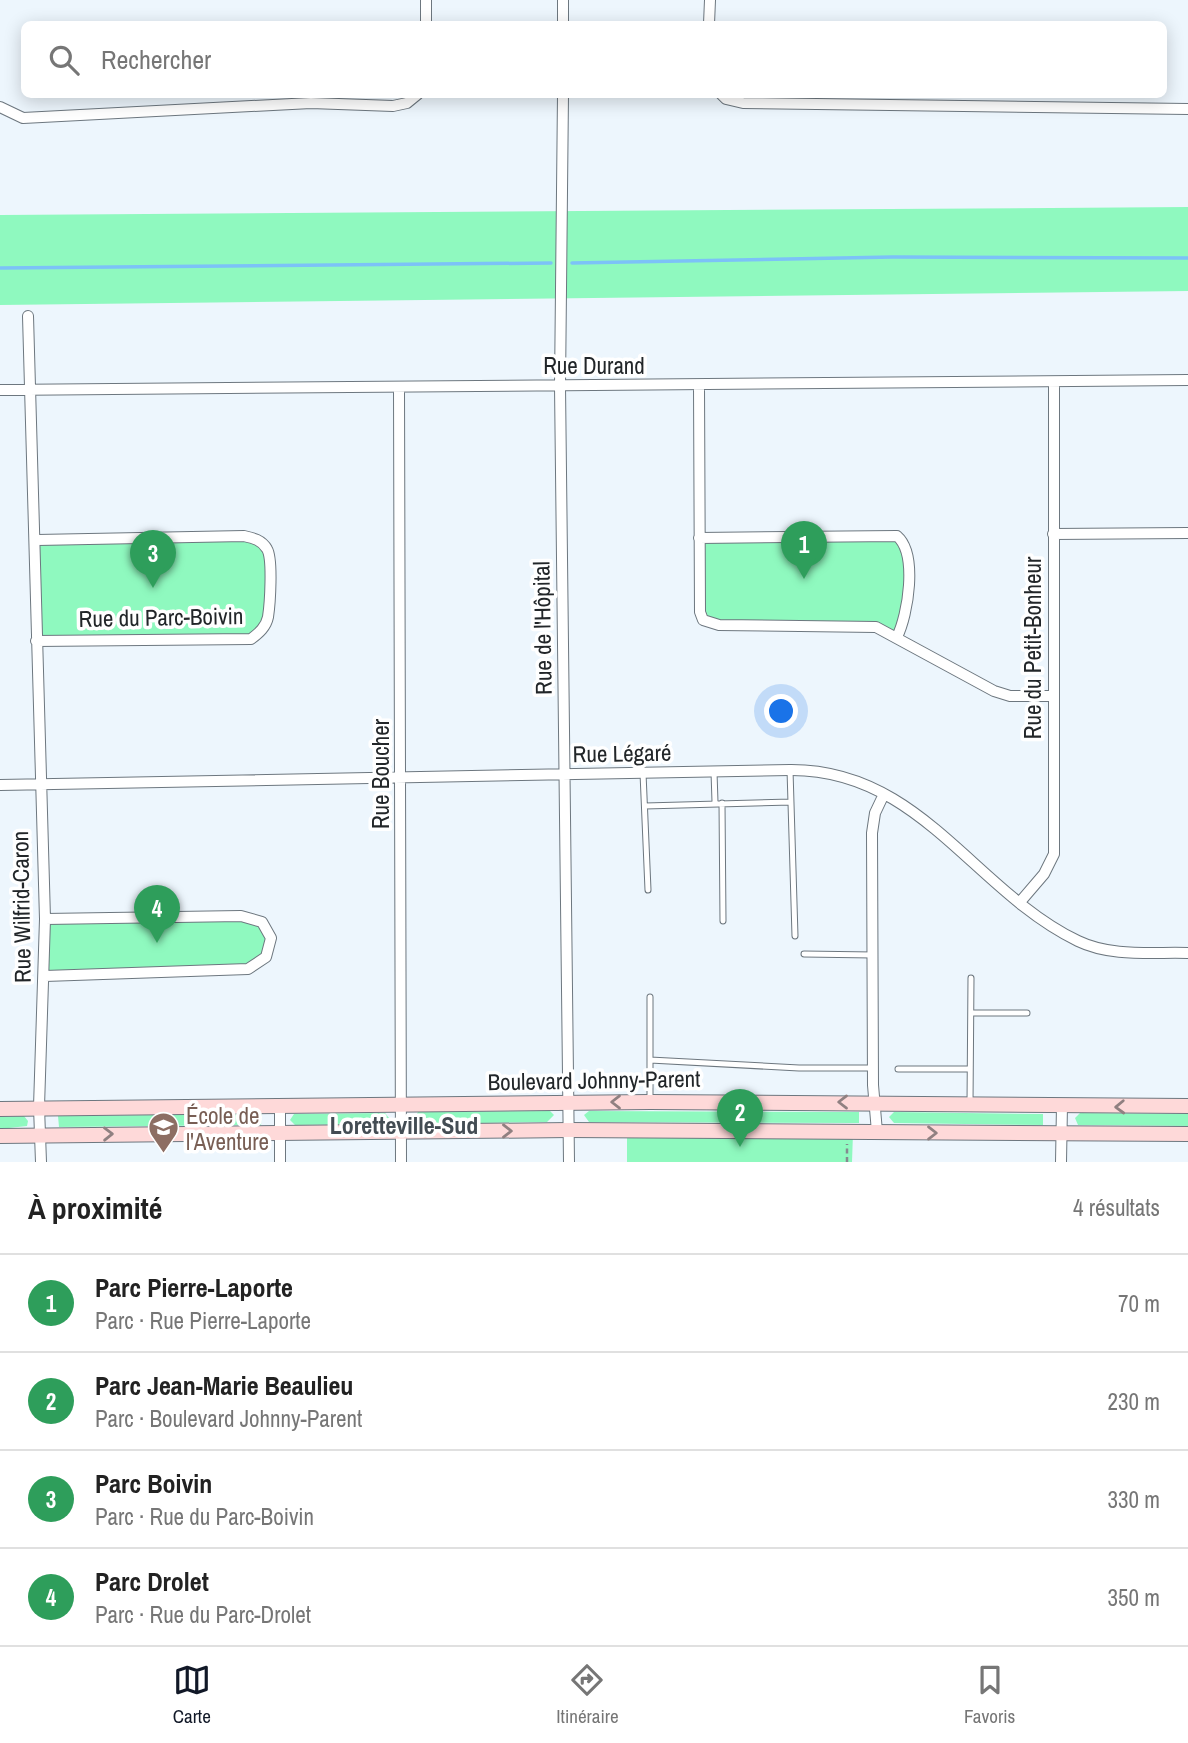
<!DOCTYPE html>
<html lang="fr">
<meta charset="utf-8">
<style>
body{margin:0;font-family:"Archivo Narrow",sans-serif;background:#f6f6f6;color:#222}
.you{position:absolute;left:782px;top:712px;width:24px;height:24px;margin:-18px;border:5px solid #fff;border-radius:50%;background:#1a73e8;box-shadow:0 0 0 10px #1a73e833}
.badge{display:grid;place-items:center;width:46px;height:46px;border-radius:50%;background:#111827;color:#fff;font-size:23px;font-weight:700}
.pin{position:absolute;translate:-50% -58px;filter:drop-shadow(0 2px 4px #0008)}
.pin::after{content:'';position:absolute;top:37px;width:24px;height:21px;background:inherit;clip-path:polygon(0 0,100% 0,50% 100%)}
.list{margin:0;padding:0;list-style:none}
h2{display:flex;justify-content:space-between;align-items:center;height:91px;margin:0;padding:0 28px;font-size:30px}
h2 small{font-size:23px;font-weight:400;color:#767676}
.list li{display:grid;grid-template-columns:46px 1fr auto;gap:21px;align-items:center;box-sizing:border-box;height:98px;padding:0 28px;border-top:2px solid #e0e0e0}
.list b{display:block;font-size:26px;white-space:nowrap}
.list p{margin:0;font-size:23px;white-space:nowrap;color:#767676}
.list em{font-size:23px;font-style:normal;color:#767676}
.icon{flex:none;width:38px;height:38px;fill:none;stroke:currentColor;stroke-width:2;stroke-linecap:round;stroke-linejoin:round}
.map{position:relative;flex:none;width:1188px;height:1162px;overflow:hidden}
.search{position:absolute;background:#fff;box-shadow:0 4px 18px #0003;left:21px;right:21px;top:21px;height:77px;display:flex;align-items:center;gap:18px;box-sizing:border-box;padding:0 24px;border-radius:10px;color:#767676;font-size:26px}
.sheet{height:483px;background:#fff}
nav{display:flex;justify-content:space-around;align-items:center;box-sizing:border-box;height:98px;border-top:2px solid #e0e0e0;background:#fff;font-size:19px;color:#767676}
nav a{display:grid;justify-items:center;gap:4px}
nav .on{color:#111827}
.map>svg:first-child{display:block}
.green{fill:#8ff9bf}
.lines{fill:none;stroke-linecap:round;stroke-linejoin:round}
.stream{stroke:#7cc2f7;stroke-width:3.5}
.lane-casing{stroke:#6d777f;stroke-width:7}
.street-casing{stroke:#6d777f;stroke-width:12}
.secondary-casing{stroke:#6d777f;stroke-width:16}
.path{stroke:#848a8f;stroke-width:2.5;stroke-dasharray:5 3.5;stroke-linecap:butt}
.lane{stroke:#fff;stroke-width:5}
.street{stroke:#fff;stroke-width:10}
.secondary{stroke:#fed9d9;stroke-width:14}
.oneway{stroke:#908081}
.labels{text-anchor:middle;dominant-baseline:central;stroke-width:7;stroke-linejoin:round;paint-order:stroke}
.street-label{font-size:23px;fill:#222629;stroke:#fff}
.education-label{font-size:23px;fill:#785e54;stroke:#fff;text-anchor:start}
.neighbourhood-label{font-size:24px;font-weight:bold;fill:#434c53;stroke:#fff}
</style>
<div class="map">
<svg width="1188" height="1162" viewBox="0 0 1188 1162">
<rect width="100%" height="100%" fill="#edf6fd"/>
<!-- green -->
<path class="green" d="M1188,207V291L0,305V215Z
M244,536L268,551V617L251,639L36,641L37,540Z
M886,536L905,543L908,605L897,637L876,627L703,620L699,538Z
M45,919H252L271,938L258,964L45,976Z
M550,1111L554,1115L547,1122L419,1124L414,1119L418,1112Z
M589,1111L859,1112V1123L589,1122L584,1115Z
M894,1112L1043,1114V1125L894,1123L889,1117Z
M385,1113L389,1118L384,1124L295,1125L290,1120L294,1114Z
M1080,1113L1188,1114V1126L1078,1125L1075,1118Z
M262,1114L261,1125L59,1127L58,1116Z
M24,1116L28,1121L27,1126L0,1129V1117Z
M627,1131L853,1133L852,1162H627Z"/>
<g class="lines">
<!-- stream -->
<path class="stream" d="M572,263L893,257L1188,258
M0,268L551,263"/>
<defs>
<path id="lane" d="M790,770L795,936
M714,772L715,802
M643,773L648,890
M722,803L723,921
M645,806L791,802
M804,954L873,955
M971,1013H1027
M650,1060L799,1068H874
M898,1069H970
M650,1102V997
M970,1104L971,978"/>
<path id="street" d="M426,0V24
M563,24V0
M709,24L710,0
M563,94L560,386L569,1162
M721,94L726,99L743,103L1188,109
M0,107L23,118L311,103L393,106L407,103L418,94
M28,316L45,919L39,1107L41,1162
M699,386L700,612L703,620L719,625L876,627L994,691L1010,696H1053
M399,387L401,1162
M0,390L1188,380
M1053,534L1188,533
M699,538L897,536C918,554 908,615 897,637
M36,641L251,639C259,633 266,627 268,617C270,604 273,559 267,549C262,540 253,538 244,536L37,540
M0,785L790,770C920,769 974,891 1078,941C1111,957 1151,952 1188,953
M1020,902L1044,874L1054,854V383
M45,919L241,916L262,922L271,938L266,957L248,969L45,976
M280,1106V1162
M877,1132L873,1085L872,833L875,813L884,794
M1061,1162L1062,1105"/>
<path id="secondary" d="M0,1109L650,1102L1188,1106
M0,1136L569,1130L1188,1134"/>
</defs>
<!-- lane casing -->
<use href="#lane" class="lane-casing"/>
<!-- street casing -->
<use href="#street" class="street-casing"/>
<!-- secondary casing -->
<use href="#secondary" class="secondary-casing"/>
<!-- path -->
<path class="path" d="M847,1162V1144"/>
<!-- lane -->
<use href="#lane" class="lane"/>
<!-- street -->
<use href="#street" class="street"/>
<!-- secondary -->
<use href="#secondary" class="secondary"/>
</g>
<!-- one-way arrows -->
<defs><path id="oneway-chevron" d="M-2-3.5L2.5 0L-2 3.5" fill="none" stroke-width="1.6" stroke-linecap="round" stroke-linejoin="round" transform="scale(1.75)"/></defs>
<g class="oneway">
<use href="#oneway-chevron" transform="translate(616 1102) rotate(180)"/>
<use href="#oneway-chevron" transform="translate(843 1102) rotate(-180)"/>
<use href="#oneway-chevron" transform="translate(1120 1107) rotate(178)"/>
<use href="#oneway-chevron" transform="translate(507 1131)"/>
<use href="#oneway-chevron" transform="translate(932 1133)"/>
<use href="#oneway-chevron" transform="translate(108 1134) rotate(-1)"/>
</g>
<!-- icons -->
<defs>
<symbol id="school-pin" viewBox="-11 -11 22 30"><path d="M0 17L-7.5 6A9.5 9.5 0 1 1 7.5 6Z" fill="#8d6e63" stroke="#fff"/><path d="M0-5L7-2L0 1L-7-2ZM-4 1L0 2.5L4 1V4Q0 6-4 4Z" fill="#fff"/></symbol>
</defs>
<g fill-rule="evenodd">
<use href="#school-pin" x="146" y="1110" width="35" height="47"/>
</g>
<g class="labels">
<!-- street labels -->
<g class="street-label">
<text x="594" y="365">Rue Durand</text>
<text transform="translate(161 617) rotate(-1)">Rue du Parc-Boivin</text>
<text transform="translate(542 628) rotate(-91)">Rue de l'Hôpital</text>
<text transform="translate(1032 648) rotate(-90)">Rue du Petit-Bonheur</text>
<text transform="translate(622 753) rotate(-1)">Rue Légaré</text>
<text transform="translate(380 774) rotate(-90)">Rue Boucher</text>
<text transform="translate(21 907) rotate(-91)">Rue Wilfrid-Caron</text>
<text transform="translate(594 1080) rotate(-1)">Boulevard Johnny-Parent</text>
</g>
<!-- education labels -->
<g class="education-label">
<text x="186" y="1115">École de<tspan x="186" dy="26">l'Aventure</tspan></text>
</g>
<!-- neighbourhood labels -->
<g class="neighbourhood-label">
<text x="404" y="1125">Loretteville-Sud</text>
</g>
</g>
</svg>
<div class="you"></div>
<div class="pin badge" style="left:804px;top:579px;background:#2e9e5b">1</div>
<div class="pin badge" style="left:740px;top:1147px;background:#2e9e5b">2</div>
<div class="pin badge" style="left:153px;top:588px;background:#2e9e5b">3</div>
<div class="pin badge" style="left:157px;top:943px;background:#2e9e5b">4</div>
<div class="search"><svg class="icon" aria-label="search" viewBox="0 0 24 24"><circle cx="10" cy="10" r="6"/><path d="M15 15l6 6"/></svg>Rechercher</div>
</div>
<section class="sheet">
<h2>À proximité<small>4 résultats</small></h2>
<ul class="list">
<li><span class="badge" style="background:#2e9e5b">1</span><div><b>Parc Pierre-Laporte</b><p>Parc · Rue Pierre-Laporte</p></div><em>70 m</em></li>
<li><span class="badge" style="background:#2e9e5b">2</span><div><b>Parc Jean-Marie Beaulieu</b><p>Parc · Boulevard Johnny-Parent</p></div><em>230 m</em></li>
<li><span class="badge" style="background:#2e9e5b">3</span><div><b>Parc Boivin</b><p>Parc · Rue du Parc-Boivin</p></div><em>330 m</em></li>
<li><span class="badge" style="background:#2e9e5b">4</span><div><b>Parc Drolet</b><p>Parc · Rue du Parc-Drolet</p></div><em>350 m</em></li>
</ul>
</section>
<nav>
<a class="on"><svg class="icon" aria-label="map" viewBox="0 0 24 24"><path d="M3 6l6-2 6 2 6-2v14l-6 2-6-2-6 2zM9 4v14M15 6v14"/></svg>Carte</a>
<a><svg class="icon" aria-label="directions" viewBox="0 0 24 24"><path d="M12 3l9 9-9 9-9-9zM9 14v-3h6M13 9l2 2-2 2"/></svg>Itinéraire</a>
<a><svg class="icon" aria-label="saved" viewBox="0 0 24 24"><path d="M7 4h10v16l-5-4-5 4z"/></svg>Favoris</a>
</nav>
